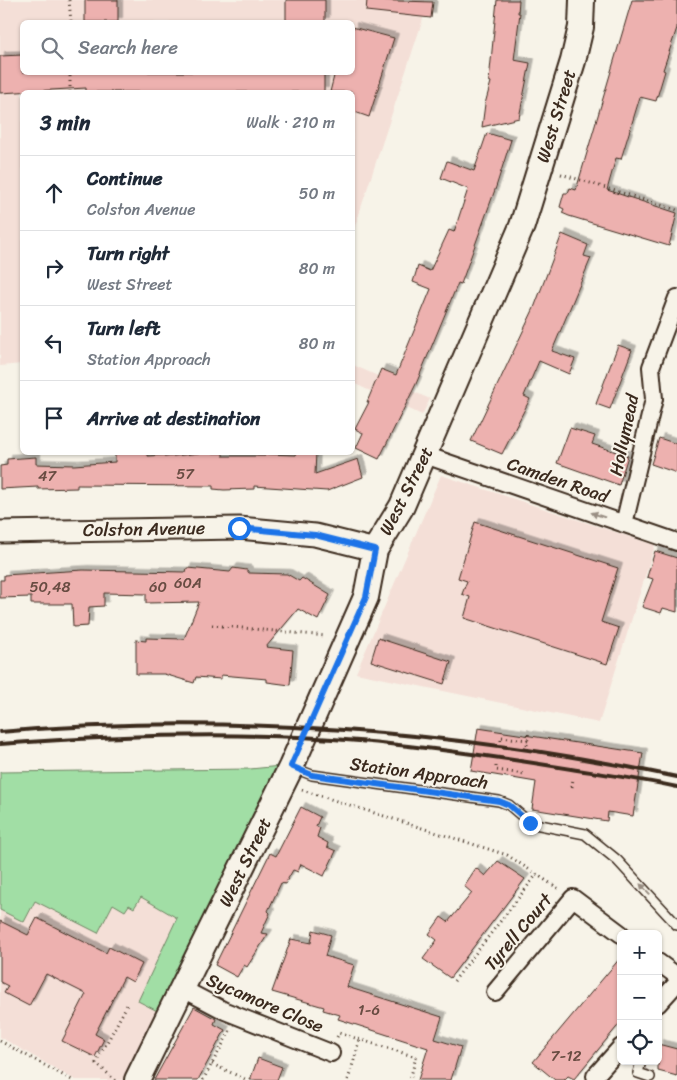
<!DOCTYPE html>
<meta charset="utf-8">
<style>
body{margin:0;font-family:Sriracha,sans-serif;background:#f2f2f3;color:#1f2937}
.controls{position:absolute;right:15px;bottom:15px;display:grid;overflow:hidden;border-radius:8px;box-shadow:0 1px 4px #0004}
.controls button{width:45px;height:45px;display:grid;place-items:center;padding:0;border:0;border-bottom:1px solid #e0e1e3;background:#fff;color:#1f2937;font:25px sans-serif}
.stop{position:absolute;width:15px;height:15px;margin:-11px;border:4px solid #1a73e8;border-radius:50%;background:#fff}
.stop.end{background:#1a73e8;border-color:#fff;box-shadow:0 1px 5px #0008}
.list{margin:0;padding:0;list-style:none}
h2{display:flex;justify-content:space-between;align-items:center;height:65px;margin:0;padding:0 20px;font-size:21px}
h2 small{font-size:16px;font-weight:400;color:#747a83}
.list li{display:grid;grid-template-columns:32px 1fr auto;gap:15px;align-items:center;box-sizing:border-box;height:75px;padding:0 20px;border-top:1px solid #e0e1e3}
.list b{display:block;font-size:19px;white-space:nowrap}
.list p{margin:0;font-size:16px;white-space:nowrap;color:#747a83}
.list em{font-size:16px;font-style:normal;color:#747a83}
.icon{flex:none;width:28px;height:28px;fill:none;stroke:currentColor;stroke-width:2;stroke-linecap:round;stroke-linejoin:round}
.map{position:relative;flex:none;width:677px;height:1080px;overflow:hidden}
.search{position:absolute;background:#fff;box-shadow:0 1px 4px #0004;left:20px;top:20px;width:335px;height:55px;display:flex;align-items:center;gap:12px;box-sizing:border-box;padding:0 18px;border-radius:8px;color:#747a83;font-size:19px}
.panel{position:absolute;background:#fff;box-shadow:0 1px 4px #0004;left:20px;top:90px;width:335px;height:365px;border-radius:8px}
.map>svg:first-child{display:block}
.built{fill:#f4dfd7;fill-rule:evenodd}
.green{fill:#a1dea5;stroke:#6e8462}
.building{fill:#edb1af;stroke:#3b2a1e;filter:url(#shadow)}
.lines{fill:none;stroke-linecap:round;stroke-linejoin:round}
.service-casing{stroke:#3b2a1e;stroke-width:12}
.minor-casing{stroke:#3b2a1e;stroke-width:20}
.tertiary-casing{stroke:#3b2a1e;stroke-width:25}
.secondary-casing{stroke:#3b2a1e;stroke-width:28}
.path{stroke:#3b2a1e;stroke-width:3;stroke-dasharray:1 4;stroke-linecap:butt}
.service{stroke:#f7f3e8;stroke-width:9}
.minor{stroke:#f7f3e8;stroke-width:16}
.tertiary{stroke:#f7f3e8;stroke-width:21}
.secondary{stroke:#f7f3e8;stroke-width:24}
.rail{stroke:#3b2a1e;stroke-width:4}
.oneway{fill:#998e83}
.route{stroke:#1a73e8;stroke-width:6}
.labels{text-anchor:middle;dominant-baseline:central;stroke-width:4;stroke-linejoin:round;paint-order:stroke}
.number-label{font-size:15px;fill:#684c42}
.street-label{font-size:18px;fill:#3b2a1e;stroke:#f7f3e8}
</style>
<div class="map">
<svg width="677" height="1080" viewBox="0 0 677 1080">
<defs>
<filter id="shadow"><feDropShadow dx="4.5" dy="-4.5" stdDeviation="0" flood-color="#0004"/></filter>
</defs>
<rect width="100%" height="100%" fill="#f7f3e8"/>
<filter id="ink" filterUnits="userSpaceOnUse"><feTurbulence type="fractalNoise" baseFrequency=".02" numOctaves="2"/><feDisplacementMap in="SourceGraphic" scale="10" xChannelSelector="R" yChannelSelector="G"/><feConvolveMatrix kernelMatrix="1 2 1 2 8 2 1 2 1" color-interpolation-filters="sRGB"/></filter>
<g filter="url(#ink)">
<!-- built -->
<path class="built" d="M0,0H425L424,16L353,232L352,92H22V364L0,366ZM22,22H352V72H22Z
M353,365L430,399L422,415L353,383Z
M441,475L655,545L599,723L356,673Z
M281,766L132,1080H75L0,1037V772L250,769Z"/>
<!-- green -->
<path class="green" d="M281,766L165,1015L138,1001L177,918L141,897L134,908L129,905L125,911L113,904L98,933L35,901L24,922L0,910V772L250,769Z"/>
<!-- building -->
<path class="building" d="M85,0H118V22H85Z
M286,0H325V22H286Z
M367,0L433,2L431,18L366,11Z
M497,0H519L518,13H520L514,60L530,63L519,118L482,127L485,104L491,82L489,81Z
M632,0H677V28L663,70L665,71L656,101L640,97L621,159L616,158L607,190L677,213L669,246L569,216L562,213L564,209L560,207L564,193H568L570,188L576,190Z
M352,27L394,38L369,117L352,111V92H330L335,72H352Z
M22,55V72H324V92H86V88L0,93V56Z
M487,133L511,140L496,187L461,284L458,283L416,384L379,459L356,448L363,433L355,429L369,402H367L381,369L396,375L431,289L413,282L418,266L430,271L449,230L454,232L468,189L441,178L447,161L474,171Z
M562,234L588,245L584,256L591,258L552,351L575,359L569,374L539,361L524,396L530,399L502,454L471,441L534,308Z
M618,345L632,350L610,409L596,404Z
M570,428L595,436L592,444L628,456L619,485L557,463Z
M659,438L677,444V473L651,464Z
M131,452H148V456L165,455V457L199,453H223V456H265V454L296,455L297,452H316L315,474L358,459L363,477L327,491L254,486V489L224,490L213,489V486L77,485V488L38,489V487L0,489V466L7,465V459L36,457V464L74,465L115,462V454Z
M475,522L618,568L601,622L619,628L607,664L464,618L470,597L462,594L467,581L458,578Z
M655,551L677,558V612L663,608L661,613L642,607L653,579L647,577Z
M187,568L230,572L233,568L247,570L249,573L287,574L299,581L302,578L330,595L318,620L298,609L266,647L293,650L290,685L267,682V679L221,675V679L196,677L194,683L164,674H136V640L146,641V638L184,639L199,602L146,603V594L104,593V606L89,607L88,626L73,627L72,604H31V597L0,598V580H4V575L83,570L186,572Z
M378,638L451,662L444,684L371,661Z
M478,728L643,753L633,816L608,812L607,821L532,809L536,782L471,771Z
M301,807L320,817L316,826L320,828L317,837L328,843L327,847L336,851L324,876L301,864L298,872L293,870L285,884L281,883L268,911L270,913L261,933L268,934L247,967L244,965L237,977L215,965L270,853L276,856Z
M498,861L525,879L450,978L423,959L437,940L429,934L441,917L448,922L472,893L464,886L476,868L485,876Z
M37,918L106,953L109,947L142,964L133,982L124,977L95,1034L104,1039L95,1057L62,1041L86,994L46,974L29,1006L4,993L8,986L0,982V921L28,935Z
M313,930L331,935L325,956L354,965L347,987L442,1017L435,1039L461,1047L451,1080H418L428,1048L338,1019L340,1015L323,1010L324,1007L272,992L291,939L311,943Z
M621,957V1022L574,1079L568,1076L564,1080H555L533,1062Z
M194,1007L216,1019L214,1024L225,1030L198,1080H154Z
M658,1044L677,1049V1076L658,1071Z
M258,1058L282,1067L277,1080H250Z"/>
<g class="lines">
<defs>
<path id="service" d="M291,767L312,775L499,801L509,805L530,823L585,834L617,860L677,925
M641,1061L638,1073L650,1077"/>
<path id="minor" d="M425,455L677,542
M624,524L654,399L651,367L677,298
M658,962L677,976
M183,989L225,1011L331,1053
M495,992L573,898L621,934
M658,1004L677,983
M595,1076L621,1047"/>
<path id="tertiary" d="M0,532L239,528L315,535L375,550"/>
<path id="secondary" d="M137,1080L291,767L366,597L375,550L402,506L522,226L573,61L581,27L582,0"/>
</defs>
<!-- service casing -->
<use href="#service" class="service-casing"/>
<!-- minor casing -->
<use href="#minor" class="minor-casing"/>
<!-- tertiary casing -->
<use href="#tertiary" class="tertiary-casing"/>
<!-- secondary casing -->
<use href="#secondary" class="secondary-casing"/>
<!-- path -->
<path class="path" d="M69,0L71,22
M70,92V72
M561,174L677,210
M212,625L326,636
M501,741V737L528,740
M527,745L529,730
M496,766V770L524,774
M572,787L573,778
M302,790L507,855L559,889
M454,981L537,874
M337,1037L339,1033L416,1057L410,1080
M0,1041L72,1080
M212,1064L247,1080
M115,1080L96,1063L127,1005
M203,1080L230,1031
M348,1080L360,1040"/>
<!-- service -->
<use href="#service" class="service"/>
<!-- minor -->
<use href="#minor" class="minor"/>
<!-- tertiary -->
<use href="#tertiary" class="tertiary"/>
<!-- secondary -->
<use href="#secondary" class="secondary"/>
<!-- rail -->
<path class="rail" d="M0,732C223,713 459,730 677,777
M0,744C119,735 240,731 359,741C428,747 497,757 565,768C603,774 640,779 677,787"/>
</g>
<!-- one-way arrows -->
<defs><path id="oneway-solid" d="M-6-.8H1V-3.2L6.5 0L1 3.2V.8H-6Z" transform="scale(1.25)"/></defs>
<g class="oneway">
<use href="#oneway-solid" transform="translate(598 515) rotate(-161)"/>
<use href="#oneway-solid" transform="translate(645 889) rotate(-134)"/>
</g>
</g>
<g class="lines" filter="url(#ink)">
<!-- route -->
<path class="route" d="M239,528L315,535L375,550L366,597L291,766L312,775L499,801L509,805L530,823"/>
</g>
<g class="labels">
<!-- number labels -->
<g class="number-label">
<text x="185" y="474">57</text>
<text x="47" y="476">47</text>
<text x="188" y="583">60A</text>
<text x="50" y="587">50,48</text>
<text x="158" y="587">60</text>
<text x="369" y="1010">1-6</text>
<text x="566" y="1056">7-12</text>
</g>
<!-- street labels -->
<g class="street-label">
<text transform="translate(556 116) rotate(-73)">West Street</text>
<text transform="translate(624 435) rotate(-78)">Hollymead</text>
<text transform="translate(558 480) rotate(19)">Camden Road</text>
<text transform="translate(406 491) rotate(-63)">West Street</text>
<text transform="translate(144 529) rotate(-1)">Colston Avenue</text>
<text transform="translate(419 773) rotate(8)">Station Approach</text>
<text transform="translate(245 862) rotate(-64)">West Street</text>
<text transform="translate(518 932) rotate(-50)">Tyrell Court</text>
<text transform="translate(265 1003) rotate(23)">Sycamore Close</text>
</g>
</g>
</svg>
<div class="controls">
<button>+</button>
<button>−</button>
<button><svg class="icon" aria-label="locate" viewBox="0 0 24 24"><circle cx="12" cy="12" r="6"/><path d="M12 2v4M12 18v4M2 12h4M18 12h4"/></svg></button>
</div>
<div class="stop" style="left:239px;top:528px"></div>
<div class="stop end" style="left:530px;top:823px"></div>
<div class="search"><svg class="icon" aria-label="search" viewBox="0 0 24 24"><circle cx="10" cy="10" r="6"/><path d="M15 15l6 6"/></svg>Search here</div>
<section class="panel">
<h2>3 min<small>Walk · 210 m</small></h2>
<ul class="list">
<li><svg class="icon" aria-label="ahead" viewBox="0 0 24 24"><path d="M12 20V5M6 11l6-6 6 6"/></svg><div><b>Continue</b><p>Colston Avenue</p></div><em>50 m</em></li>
<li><svg class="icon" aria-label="right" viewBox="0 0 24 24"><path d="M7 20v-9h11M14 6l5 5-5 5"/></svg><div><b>Turn right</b><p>West Street</p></div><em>80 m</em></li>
<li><svg class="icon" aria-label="left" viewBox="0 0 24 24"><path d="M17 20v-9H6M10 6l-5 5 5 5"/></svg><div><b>Turn left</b><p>Station Approach</p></div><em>80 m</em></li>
<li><svg class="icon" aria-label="arrive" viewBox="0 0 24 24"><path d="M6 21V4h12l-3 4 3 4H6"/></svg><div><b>Arrive at destination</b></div></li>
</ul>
</section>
</div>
